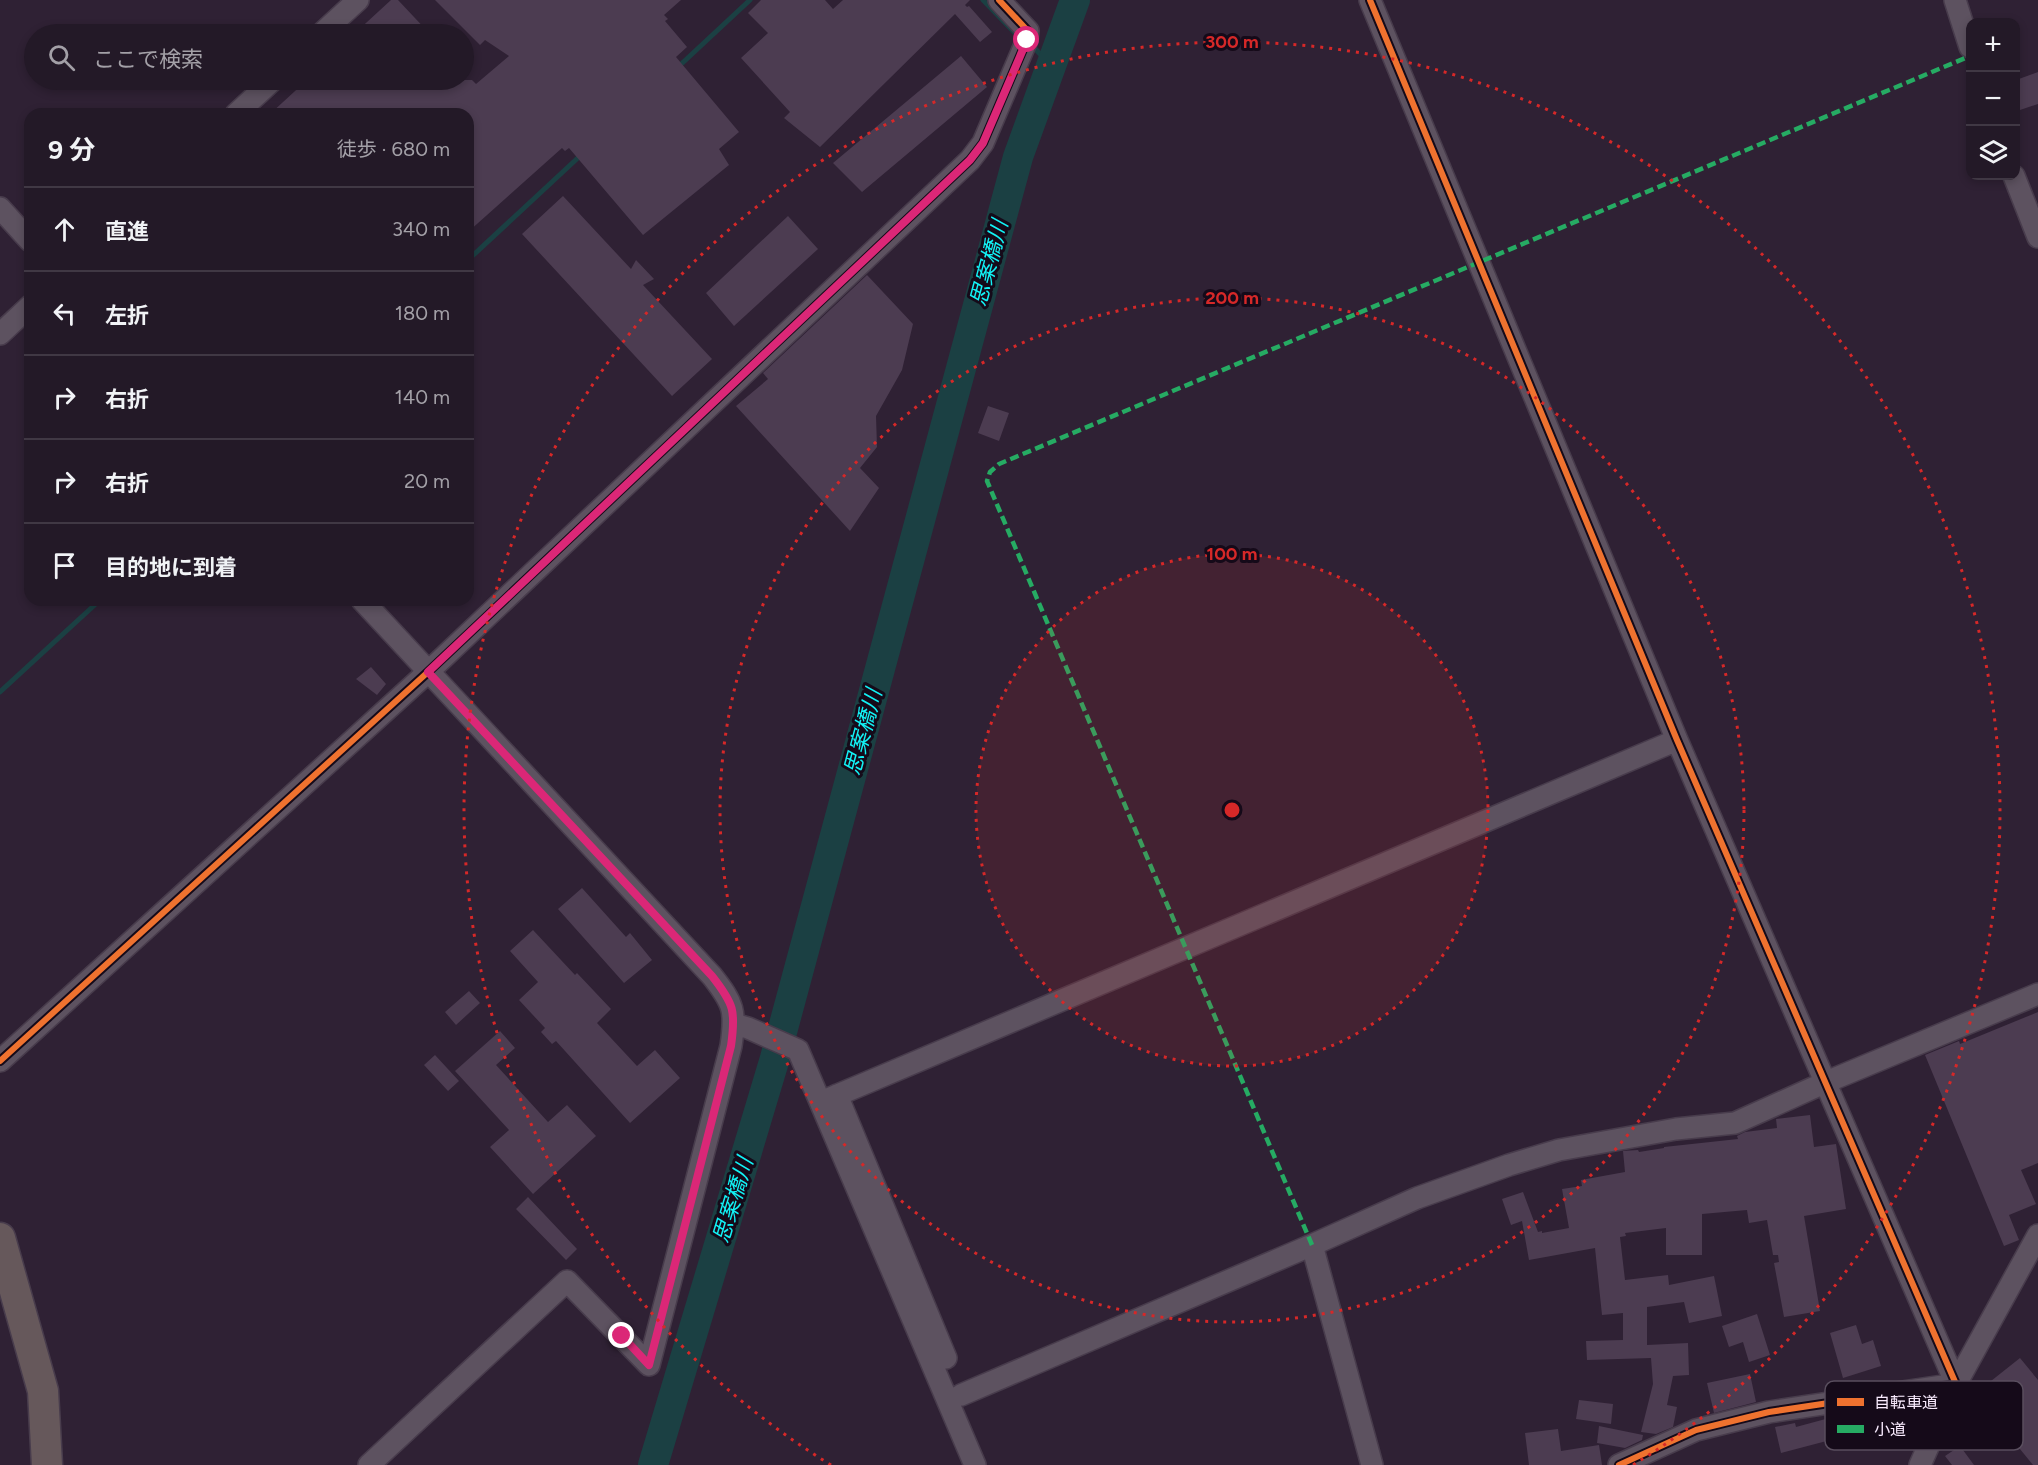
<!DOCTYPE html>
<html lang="ja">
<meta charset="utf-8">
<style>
body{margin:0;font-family:Figtree,"Noto Sans JP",sans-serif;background:#2f2633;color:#f1f3f6}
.controls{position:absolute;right:18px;top:18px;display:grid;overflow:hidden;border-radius:12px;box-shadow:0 3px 9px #0003}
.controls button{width:54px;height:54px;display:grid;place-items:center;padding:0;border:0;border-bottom:2px solid #403844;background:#231927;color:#f1f3f6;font:30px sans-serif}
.stop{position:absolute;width:18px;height:18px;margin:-14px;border:4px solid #db2777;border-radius:50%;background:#fff}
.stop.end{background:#db2777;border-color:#fff;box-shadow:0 2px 6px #0008}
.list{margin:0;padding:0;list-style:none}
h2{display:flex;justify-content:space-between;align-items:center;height:78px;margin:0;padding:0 24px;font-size:26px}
h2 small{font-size:20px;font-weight:400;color:#a3a0a7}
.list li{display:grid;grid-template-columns:39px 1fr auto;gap:18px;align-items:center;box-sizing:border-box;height:84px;padding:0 24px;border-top:2px solid #403844}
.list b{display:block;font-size:22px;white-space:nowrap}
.list em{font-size:20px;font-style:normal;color:#a3a0a7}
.icon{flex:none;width:33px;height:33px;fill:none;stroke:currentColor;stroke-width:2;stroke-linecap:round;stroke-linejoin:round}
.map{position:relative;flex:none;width:2038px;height:1465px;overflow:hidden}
.search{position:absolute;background:#231927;box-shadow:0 3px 9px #0003;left:24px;top:24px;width:450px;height:66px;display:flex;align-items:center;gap:15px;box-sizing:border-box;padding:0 21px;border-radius:33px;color:#a3a0a7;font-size:22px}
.panel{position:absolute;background:#231927;box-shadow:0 3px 9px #0003;left:24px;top:108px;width:450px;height:498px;border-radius:18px}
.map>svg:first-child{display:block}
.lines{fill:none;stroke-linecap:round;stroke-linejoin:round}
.stream{stroke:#1b4043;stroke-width:5}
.river{stroke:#1b4043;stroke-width:30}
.building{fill:#4c3c51}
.minor-casing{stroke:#483c4c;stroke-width:24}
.highway-casing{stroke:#483c4c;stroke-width:33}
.minor{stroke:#5d5260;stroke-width:21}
.highway{stroke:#66585b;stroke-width:30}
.quiet{stroke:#26ab63;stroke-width:4.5;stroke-dasharray:9 4.5;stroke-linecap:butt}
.cycleway-casing{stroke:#150a19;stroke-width:10}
.cycleway{stroke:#ef722f;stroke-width:6}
.route{stroke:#db2777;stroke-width:8}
.ring{fill:none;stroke:#d62828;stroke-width:3;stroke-dasharray:3 6}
.labels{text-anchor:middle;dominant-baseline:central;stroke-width:6;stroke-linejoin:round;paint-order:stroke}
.water-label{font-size:22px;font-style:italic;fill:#12f2f5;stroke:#150a19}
.key{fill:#150a19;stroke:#594e5e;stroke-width:1.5}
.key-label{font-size:16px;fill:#f9ebfe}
.centre{fill:#d62828;stroke:#150a19;stroke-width:3}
.ring-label{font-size:18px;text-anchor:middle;font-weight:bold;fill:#d62828;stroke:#150a19;stroke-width:6;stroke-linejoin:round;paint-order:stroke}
</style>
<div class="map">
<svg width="2038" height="1465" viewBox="0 0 2038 1465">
<rect width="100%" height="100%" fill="#2f2134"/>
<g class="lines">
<!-- stream -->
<path class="stream" d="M983,0L1014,32
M1031,44L1050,65
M677,68L750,0
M468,260L581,155
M0,692L100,600"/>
<!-- river -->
<path class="river" d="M653,1465L775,1058L1018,157L1075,0"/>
</g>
<!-- building -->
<path class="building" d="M391,0H398L430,34H354Z
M435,0H681L664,15L668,19L665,21L687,47L676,57L739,132L719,149L729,165L643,235L569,148L565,151L562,148L468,232V114H270L307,80H472L476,84L509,56L485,40L480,45Z
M761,0H825L833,9L843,0H970L965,5L967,7L969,6L992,32L980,42L955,14L820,147L784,118L790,112L741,58L768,33L748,13Z
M961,56L987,87L862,192L833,163Z
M2038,72V104L2020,110L2016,97V80Z
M563,196L631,269L636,260L654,279L643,285L712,359L672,396L522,234Z
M788,216L818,249L734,326L706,293Z
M867,275L913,324L902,370L876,416L877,447L860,468L879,488L850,531L736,406L768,379L763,373Z
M988,406L1009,413L999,441L978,433Z
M371,667L386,684L377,695L356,679Z
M582,888L626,937L630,933L652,960L624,983L558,909Z
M533,930L575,975L577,973L611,1009L597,1023L637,1066L655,1050L680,1078L630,1123L556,1041L552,1044L541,1032L545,1028L519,1000L538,982L510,951Z
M469,991L480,1003L456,1025L445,1012Z
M2038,1012V1163L2021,1170L2036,1204L2009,1215L2019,1240L2004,1246L1925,1055L1959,1041L1960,1044Z
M500,1031L515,1048L496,1065L548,1122L567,1105L596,1136L533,1194L490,1147L509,1130L455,1071Z
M435,1055L459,1081L448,1091L424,1065Z
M1810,1115L1814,1147L1836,1144L1846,1209L1804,1216L1820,1311L1784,1317L1774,1263L1779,1262L1778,1255H1773L1767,1220L1749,1223L1747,1210L1702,1214V1255H1666V1228L1625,1233L1626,1236L1620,1237L1625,1280L1668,1275L1669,1285L1714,1276L1722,1316L1689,1323L1684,1302L1647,1307V1345L1688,1343L1689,1375L1673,1376L1667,1405L1677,1407L1673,1427L1656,1434L1641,1432L1653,1384L1651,1358L1587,1360L1586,1341L1623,1340V1313L1602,1315L1595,1248L1529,1260L1522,1221L1511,1225L1502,1199L1523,1192L1538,1232L1542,1231V1233L1569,1228L1562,1189L1582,1186L1581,1180L1625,1172L1623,1151L1638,1150L1639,1152L1664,1148V1147L1738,1139L1737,1136L1745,1132L1777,1128L1776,1119Z
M528,1197L577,1249L566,1260L516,1209Z
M1757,1314L1770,1355L1749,1362L1743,1342L1729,1347L1722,1326Z
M1856,1325L1862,1344L1873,1340L1881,1366L1843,1378L1830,1333Z
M2020,1358L2038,1380V1465H2033L1980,1400L1996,1388L1991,1381Z
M1750,1374L1756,1402L1714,1413L1707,1383Z
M1579,1400L1613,1404L1611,1424L1576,1419Z
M1833,1417L1838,1438L1781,1453L1775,1427L1795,1423L1796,1427Z
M1599,1426L1643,1435L1642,1440L1625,1448L1597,1443Z
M1558,1429L1561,1451L1599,1445L1602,1465H1529L1525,1433Z
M1960,1446L1974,1465H1952L1945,1456Z"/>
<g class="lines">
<defs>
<path id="minor" d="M1370,0L1677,740L1956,1384L1769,1412L1696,1430L1619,1465
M1955,0L1970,47
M321,34L358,0
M236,114L273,80
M2014,176L2038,237
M0,208L30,241
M0,334L30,306
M362,600L712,976C734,1004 736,1011 731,1046L649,1365L567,1281L369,1465
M734,1024L748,1028L798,1050L975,1465
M0,1061L428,672L970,160L983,143L1027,40L1028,31L999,0
M837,1095L946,1358
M821,1102L1677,740
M1312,1245L1372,1465
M961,1395L1312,1245L1417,1198L1509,1165L1559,1150L1676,1129L1735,1123L1824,1083L2038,994
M1920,1465L1956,1384L2038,1235"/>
<path id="highway" d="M0,1238L43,1391L47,1465"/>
</defs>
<!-- minor casing -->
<use href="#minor" class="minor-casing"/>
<!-- highway casing -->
<use href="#highway" class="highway-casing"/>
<!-- minor -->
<use href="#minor" class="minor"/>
<!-- highway -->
<use href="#highway" class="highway"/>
<!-- quiet -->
<path class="quiet" d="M1312,1245L987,481L990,472L999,464L1970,56"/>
<defs>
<path id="cycleway" d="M1370,0L1677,740L1956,1384L1769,1412L1696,1430L1619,1465
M0,1061L428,672L970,160L983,143L1027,40L1028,31L999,0"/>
</defs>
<!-- cycleway casing -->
<use href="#cycleway" class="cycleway-casing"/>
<!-- cycleway -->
<use href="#cycleway" class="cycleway"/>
</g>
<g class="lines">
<!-- route -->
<path class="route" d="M622,1336L649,1365L731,1046C736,1011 734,1004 712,976L428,672L970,160L983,143L1027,40"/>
</g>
<!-- distance rings -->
<circle cx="1232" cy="810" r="256" fill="#d62828" fill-opacity=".12"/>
<g class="ring">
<circle cx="1232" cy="810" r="256"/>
<circle cx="1232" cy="810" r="512"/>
<path d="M831 1465A768 768 0 1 1 1633 1465"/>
</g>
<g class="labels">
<!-- water labels -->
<g class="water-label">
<text transform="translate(989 263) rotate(-75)">思案橋川</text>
<text transform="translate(863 732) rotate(-75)">思案橋川</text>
<text transform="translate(733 1200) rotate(-73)">思案橋川</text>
</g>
</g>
<!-- legend -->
<rect x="1825" y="1381" width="198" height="69" rx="9" class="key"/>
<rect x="1837" y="1398" width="27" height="8" fill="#ef722f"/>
<rect x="1837" y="1425" width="27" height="8" fill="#26ab63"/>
<g class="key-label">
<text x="1874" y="1408">自転車道</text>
<text x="1874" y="1435">小道</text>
</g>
<circle cx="1232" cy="810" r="9" class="centre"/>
<g class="ring-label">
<text x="1232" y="48">300 m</text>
<text x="1232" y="304">200 m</text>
<text x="1232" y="560">100 m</text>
</g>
</svg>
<div class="controls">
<button>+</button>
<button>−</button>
<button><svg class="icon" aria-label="layers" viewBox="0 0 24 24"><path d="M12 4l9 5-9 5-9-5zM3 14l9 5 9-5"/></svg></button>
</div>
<div class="stop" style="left:1027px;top:40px"></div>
<div class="stop end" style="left:622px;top:1336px"></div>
<div class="search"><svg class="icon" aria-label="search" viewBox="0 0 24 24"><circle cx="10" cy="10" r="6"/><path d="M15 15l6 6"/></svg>ここで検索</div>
<section class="panel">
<h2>9 分<small>徒歩 · 680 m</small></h2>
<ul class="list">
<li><svg class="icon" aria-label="ahead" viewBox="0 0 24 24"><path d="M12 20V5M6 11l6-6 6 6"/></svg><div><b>直進</b></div><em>340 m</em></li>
<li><svg class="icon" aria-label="left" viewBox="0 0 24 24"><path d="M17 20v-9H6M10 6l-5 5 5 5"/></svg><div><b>左折</b></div><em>180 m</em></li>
<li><svg class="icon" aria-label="right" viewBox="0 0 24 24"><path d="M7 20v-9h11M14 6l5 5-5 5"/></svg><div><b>右折</b></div><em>140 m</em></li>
<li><svg class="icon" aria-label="right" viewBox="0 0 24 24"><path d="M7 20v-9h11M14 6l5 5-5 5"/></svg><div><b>右折</b></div><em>20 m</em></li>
<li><svg class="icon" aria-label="arrive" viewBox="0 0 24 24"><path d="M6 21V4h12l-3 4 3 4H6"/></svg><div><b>目的地に到着</b></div></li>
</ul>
</section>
</div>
